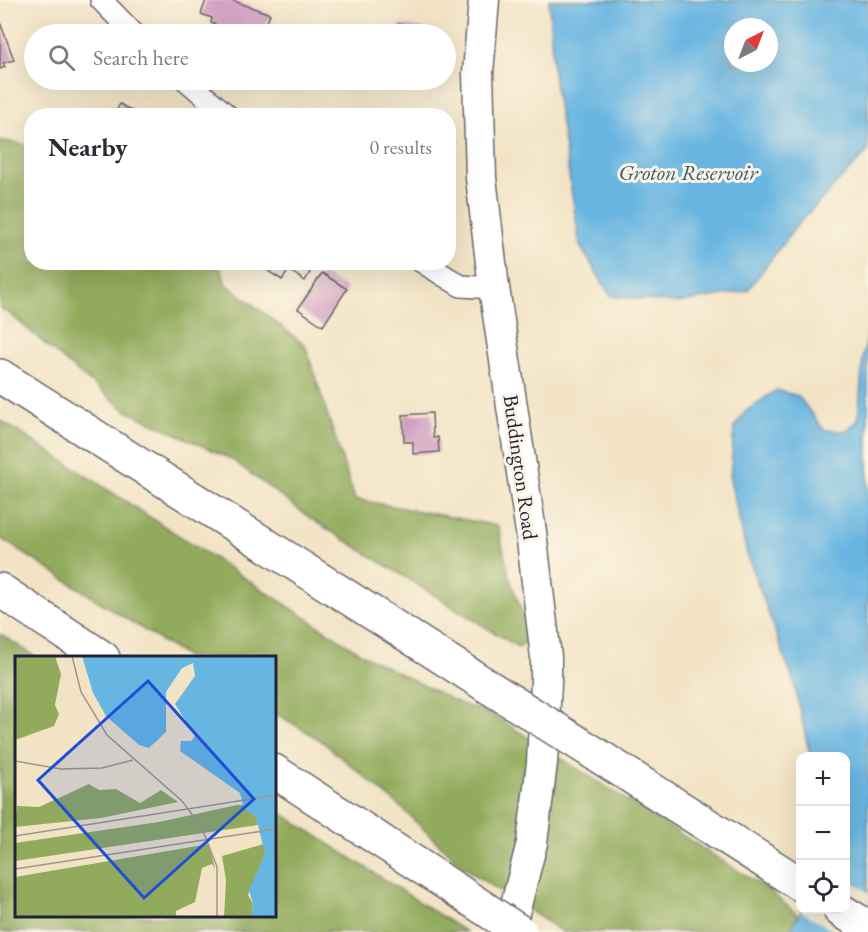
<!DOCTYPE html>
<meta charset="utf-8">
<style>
body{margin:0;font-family:"EB Garamond",serif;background:#f2f2f3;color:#2b2b33}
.controls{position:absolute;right:18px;bottom:18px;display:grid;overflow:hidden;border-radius:12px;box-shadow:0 6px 24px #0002}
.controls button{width:54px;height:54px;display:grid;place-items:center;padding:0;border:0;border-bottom:2px solid #e1e1e2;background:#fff;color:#2b2b33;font:30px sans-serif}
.compass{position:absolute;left:724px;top:18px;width:54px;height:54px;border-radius:50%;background:#fff;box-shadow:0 6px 24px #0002;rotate:42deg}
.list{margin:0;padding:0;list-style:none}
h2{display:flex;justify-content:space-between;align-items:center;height:78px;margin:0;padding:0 24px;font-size:26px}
h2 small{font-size:20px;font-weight:400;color:#7c7c81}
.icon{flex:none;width:33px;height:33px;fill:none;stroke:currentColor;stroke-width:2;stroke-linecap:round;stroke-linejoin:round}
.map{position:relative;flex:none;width:868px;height:932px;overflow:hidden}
.search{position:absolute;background:#fff;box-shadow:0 6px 24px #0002;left:24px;top:24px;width:432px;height:66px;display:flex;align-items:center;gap:15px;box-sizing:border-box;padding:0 21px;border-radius:33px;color:#7c7c81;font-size:22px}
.panel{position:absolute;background:#fff;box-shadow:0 6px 24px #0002;left:24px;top:108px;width:432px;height:162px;border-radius:24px}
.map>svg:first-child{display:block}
.forest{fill:#92aa5c;stroke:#5a664c;stroke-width:1.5}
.water{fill:#67b5e1;stroke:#446c8e;stroke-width:1.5;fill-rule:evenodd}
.pier{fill:#f2e3c5}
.building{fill:#ca93bc}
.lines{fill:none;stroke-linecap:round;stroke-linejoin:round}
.street-casing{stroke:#6b666b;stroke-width:24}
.secondary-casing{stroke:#6b666b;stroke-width:33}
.highway-casing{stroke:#6b666b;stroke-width:36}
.street{stroke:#fff;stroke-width:21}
.secondary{stroke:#fff;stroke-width:30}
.highway{stroke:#fff;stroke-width:33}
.highway-bridge-casing{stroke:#6b666b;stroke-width:36;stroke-linecap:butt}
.highway-bridge{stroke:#fff;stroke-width:33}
.labels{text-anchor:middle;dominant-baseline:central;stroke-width:6;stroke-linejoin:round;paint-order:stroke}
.street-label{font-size:21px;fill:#22223b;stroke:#fcf5e5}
.water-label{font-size:22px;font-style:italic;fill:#3a5575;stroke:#fcf5e5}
.inset-road{fill:none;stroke:#9f968e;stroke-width:1.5}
.view{fill:#1d4ed8;fill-opacity:0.15;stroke:#1d4ed8;stroke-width:3}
.inset-edge{fill:none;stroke:#22223b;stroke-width:3}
</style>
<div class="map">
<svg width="868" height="932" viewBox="0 0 868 932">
<rect width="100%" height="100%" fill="#fcf5e5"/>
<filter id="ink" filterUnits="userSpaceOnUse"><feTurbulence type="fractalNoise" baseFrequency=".0167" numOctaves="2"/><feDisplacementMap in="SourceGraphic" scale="12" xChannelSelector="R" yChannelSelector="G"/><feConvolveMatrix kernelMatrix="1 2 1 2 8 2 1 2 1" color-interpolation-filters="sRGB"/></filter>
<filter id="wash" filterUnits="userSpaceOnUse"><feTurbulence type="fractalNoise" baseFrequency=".008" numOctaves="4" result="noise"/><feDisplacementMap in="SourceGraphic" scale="24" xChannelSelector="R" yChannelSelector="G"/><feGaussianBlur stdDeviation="1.35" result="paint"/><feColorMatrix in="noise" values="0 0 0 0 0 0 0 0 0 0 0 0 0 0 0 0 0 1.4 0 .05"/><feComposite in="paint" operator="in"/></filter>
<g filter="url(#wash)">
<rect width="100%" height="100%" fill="#f2e3c5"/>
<!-- forest -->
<path class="forest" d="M0,140L31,146L32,262L220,263L225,283L305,345L355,499L498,526L510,579L523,615L526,642L518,647L314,521L231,459L127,411L74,369L10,314L0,309Z
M0,420L365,656L459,703L491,714L767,889L798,915L790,932H562L558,929L464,868L395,802L319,739L275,713L274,658L186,657L0,538Z
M0,634L36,657L16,658V916H274L275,809L466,932H0Z"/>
<!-- water -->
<path class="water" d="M549,0H868V151L798,224L747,291L677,303L611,296L580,246L553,73ZM733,27H769V63H733Z
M868,332V932H790L801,910H846V756H810L794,683L747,554L730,480L734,428L746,411L776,390L798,396L824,430L845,431L858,421L863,358Z"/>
<!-- pier -->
<path class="pier" d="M846,878L868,892V932H835L798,909L800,907V910H846Z"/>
<g id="blocks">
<!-- building -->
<path class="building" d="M206,0H231L270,14L263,34H242L211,23L212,18L201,14Z
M0,22L14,60L3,63L5,67L0,69Z
M399,24L425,28L424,34H397Z
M380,80H401L400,88L379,85Z
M120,104L140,116H113Z
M269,262H316L305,281L289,270L282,280L265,269Z
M322,273L347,289L323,326L298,309Z
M432,413L433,438L438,437L439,452L413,454V442H404L403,415Z"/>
</g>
</g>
<g filter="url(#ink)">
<use href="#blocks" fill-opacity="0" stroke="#6b666b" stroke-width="1.5"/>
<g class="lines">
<defs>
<path id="street" d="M101,0L134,34
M186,80L228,116
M422,262L461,286L494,288"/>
<path id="secondary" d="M484,0L478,73L481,178L494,288L531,532L546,657V682L542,763L532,843L509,932"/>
<path id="highway" d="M0,376L492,689
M0,590L103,658
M594,753L800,884
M274,771L458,891
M840,910L868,927"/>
</defs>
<!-- street casing -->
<use href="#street" class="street-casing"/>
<!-- secondary casing -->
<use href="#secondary" class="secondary-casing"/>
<!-- highway casing -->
<use href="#highway" class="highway-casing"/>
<!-- street -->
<use href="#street" class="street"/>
<!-- secondary -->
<use href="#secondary" class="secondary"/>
<!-- highway -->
<use href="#highway" class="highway"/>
<defs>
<path id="highway-bridge" d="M492,689L594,753
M458,891L520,932"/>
</defs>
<!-- highway-bridge casing -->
<use href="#highway-bridge" class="highway-bridge-casing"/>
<!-- highway-bridge -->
<use href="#highway-bridge" class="highway-bridge"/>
</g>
</g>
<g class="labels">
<!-- street labels -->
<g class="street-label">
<text transform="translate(521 467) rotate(82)">Buddington Road</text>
</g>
<!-- water labels -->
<g class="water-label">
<text x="688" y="172">Groton Reservoir</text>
</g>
</g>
<!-- overview -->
<g transform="translate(15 656)">
<rect width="261" height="261" fill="#f2e3c5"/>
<path d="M0,0H40L46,18L40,49L44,58L39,70L0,84ZM74,128L84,134L101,133L125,147L146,134L163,146L86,162L0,171L2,150L24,151ZM222,149H228L241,161L243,169L0,205V187L144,166ZM194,188L200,213L197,208L187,212L180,246L161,255V261H0V221ZM249,188L250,198L233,239L238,248L237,261H209L211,224L207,200Z" fill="#92aa5c"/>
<path d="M67,0H261V261H237L238,248L234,234L250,198L241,161L229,153L225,137L165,95L166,85H176L180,80L160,48L180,20L178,7L167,12L151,36V76L134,92L124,89L91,60L78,37Z" fill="#67b5e1"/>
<path class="inset-road" d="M57,0L66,36L92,79L167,145L186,170L202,211V261M0,105L46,113L87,112L118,104M0,180L261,139M0,213L261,173"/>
<path class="view" d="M133,25L239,143L129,242L23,124Z"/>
<rect width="261" height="261" class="inset-edge"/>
</g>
</svg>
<div class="controls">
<button>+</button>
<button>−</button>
<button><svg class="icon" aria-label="locate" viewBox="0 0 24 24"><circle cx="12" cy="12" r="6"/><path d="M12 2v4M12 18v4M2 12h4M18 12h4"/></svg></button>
</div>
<svg class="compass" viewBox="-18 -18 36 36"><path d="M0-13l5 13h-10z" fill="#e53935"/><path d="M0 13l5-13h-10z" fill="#7c7c81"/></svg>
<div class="search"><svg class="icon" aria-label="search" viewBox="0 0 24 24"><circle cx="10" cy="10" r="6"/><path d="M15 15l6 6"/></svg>Search here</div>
<section class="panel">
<h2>Nearby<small>0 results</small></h2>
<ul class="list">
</ul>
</section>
</div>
